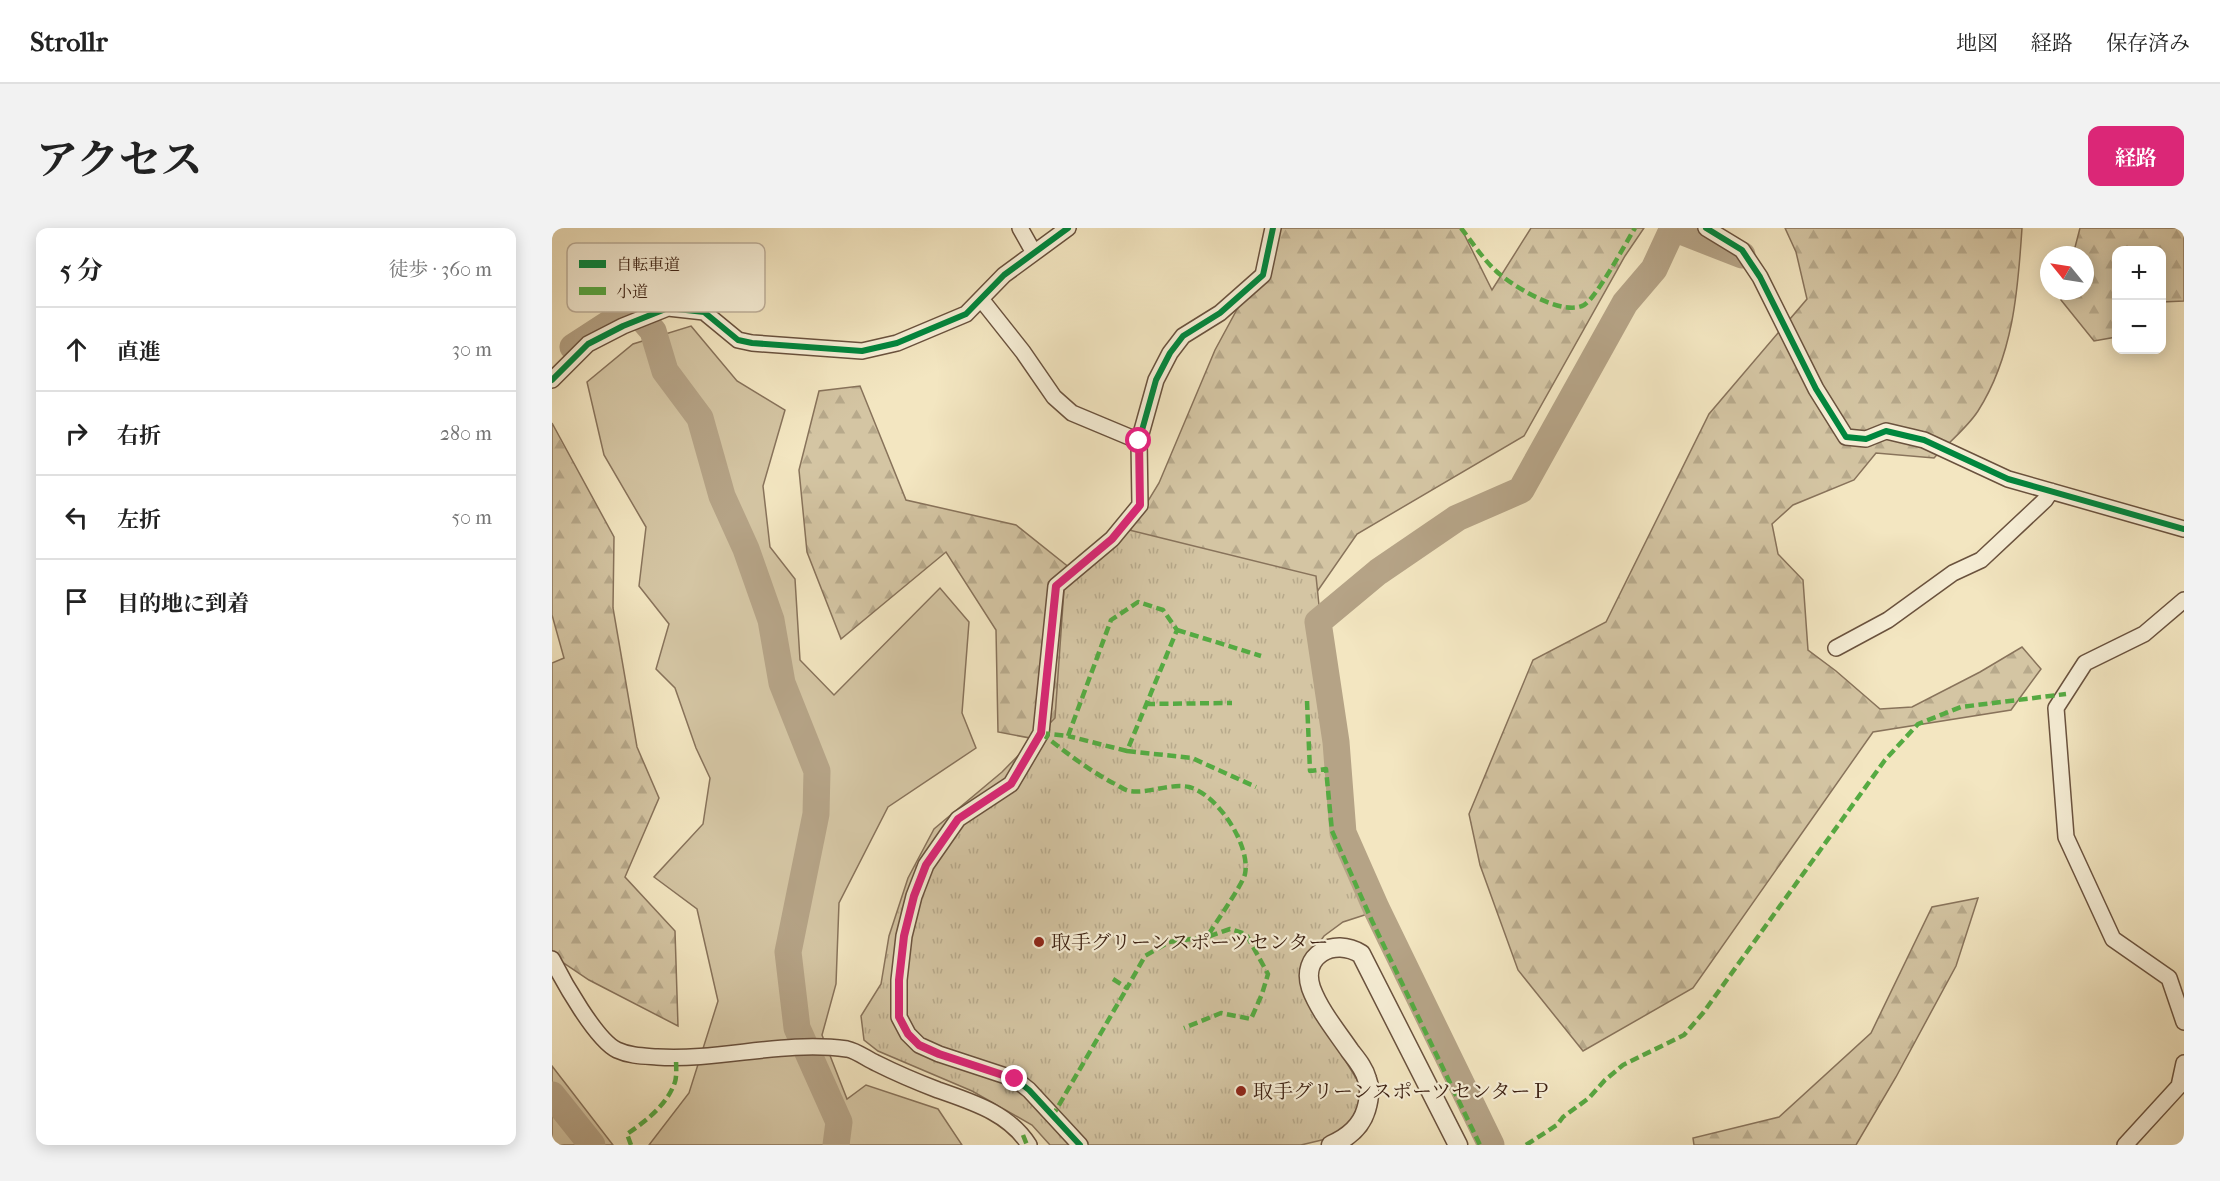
<!DOCTYPE html>
<html lang="ja">
<meta charset="utf-8">
<style>
body{margin:0;font-family:"IM FELL French Canon","Noto Serif JP",serif;background:#f2f2f2;color:#222}
.controls{position:absolute;right:18px;top:18px;display:grid;overflow:hidden;border-radius:12px;box-shadow:0 3px 15px #0003}
.controls button{width:54px;height:54px;display:grid;place-items:center;padding:0;border:0;border-bottom:2px solid #e0e0e0;background:#fff;color:#222;font:30px sans-serif}
.compass{position:absolute;left:1488px;top:18px;width:54px;height:54px;border-radius:50%;background:#fff;box-shadow:0 3px 15px #0003;rotate:300deg}
.stop{position:absolute;width:18px;height:18px;margin:-14px;border:4px solid #db2777;border-radius:50%;background:#fff}
.stop.end{background:#db2777;border-color:#fff;box-shadow:0 2px 6px #0008}
.list{margin:0;padding:0;list-style:none}
h2{display:flex;justify-content:space-between;align-items:center;height:78px;margin:0;padding:0 24px;font-size:26px}
h2 small{font-size:20px;font-weight:400;color:#767676}
.list li{display:grid;grid-template-columns:39px 1fr auto;gap:18px;align-items:center;box-sizing:border-box;height:84px;padding:0 24px;border-top:2px solid #e0e0e0}
.list b{display:block;font-size:22px;white-space:nowrap}
.list em{font-size:20px;font-style:normal;color:#767676}
.icon{flex:none;width:33px;height:33px;fill:none;stroke:currentColor;stroke-width:2;stroke-linecap:round;stroke-linejoin:round}
.map{position:relative;flex:none;width:1632px;height:917px;overflow:hidden;border-radius:12px}
header{display:flex;align-items:center;gap:36px;box-sizing:border-box;height:84px;padding:0 30px;background:#fff;border-bottom:2px solid #e0e0e0}
header strong{font-size:28px}
nav{display:flex;gap:33px;margin-inline-start:auto;font-size:21px}
.intro{display:flex;align-items:center;justify-content:space-between;box-sizing:border-box;height:144px;padding:0 36px}
h1{margin:0;font-size:42px}
.button{padding:15px 27px;border-radius:12px;background:#db2777;color:#fff;font-size:21px;font-weight:700}
main{display:flex;gap:36px;padding:0 36px}
aside{flex:1;background:#fff;border-radius:12px;box-shadow:0 3px 15px #0003}
.map>svg:first-child{display:block}
.grass{fill:#d4c5a3;stroke:#88735b;stroke-width:1.5}
.forest{fill:url(#forest-firs);stroke:#88735b;stroke-width:1.5}
.park{fill:url(#park-tufts);stroke:#88735b;stroke-width:1.5}
.lines{fill:none;stroke-linecap:round;stroke-linejoin:round}
.river{stroke:#b5a386;stroke-width:27}
.minor-casing{stroke:#6a523e;stroke-width:18}
.tertiary-casing{stroke:#6a523e;stroke-width:21}
.minor{stroke:#f7efd7;stroke-width:15}
.tertiary{stroke:#f7efd7;stroke-width:18}
.quiet{stroke:#55aa42;stroke-width:4.5;stroke-dasharray:9 4.5;stroke-linecap:butt}
.cycleway-casing{stroke:#f7efd7;stroke-width:10}
.cycleway{stroke:#00873e;stroke-width:6}
.route{stroke:#db2777;stroke-width:8}
.poi-dot{fill:#8f2418;stroke:#f7efd7;stroke-width:2}
.labels{text-anchor:middle;dominant-baseline:central;stroke-width:4.5;stroke-linejoin:round;paint-order:stroke}
.poi-label{font-size:20px;fill:#3c2113;stroke:#f7efd7;text-anchor:start}
.key{fill:#f7efd7;stroke:#bfb19c;stroke-width:1.5}
.key-label{font-size:16px;fill:#3c2113}
</style>
<header>
<strong>Strollr</strong>
<nav><a>地図</a><a>経路</a><a>保存済み</a></nav>
</header>
<div class="intro"><h1>アクセス</h1><a class="button">経路</a></div>
<main>
<aside>
<h2>5 分<small>徒歩 · 360 m</small></h2>
<ul class="list">
<li><svg class="icon" aria-label="ahead" viewBox="0 0 24 24"><path d="M12 20V5M6 11l6-6 6 6"/></svg><div><b>直進</b></div><em>30 m</em></li>
<li><svg class="icon" aria-label="right" viewBox="0 0 24 24"><path d="M7 20v-9h11M14 6l5 5-5 5"/></svg><div><b>右折</b></div><em>280 m</em></li>
<li><svg class="icon" aria-label="left" viewBox="0 0 24 24"><path d="M17 20v-9H6M10 6l-5 5 5 5"/></svg><div><b>左折</b></div><em>50 m</em></li>
<li><svg class="icon" aria-label="arrive" viewBox="0 0 24 24"><path d="M6 21V4h12l-3 4 3 4H6"/></svg><div><b>目的地に到着</b></div></li>
</ul>
</aside>
<div class="map">
<svg width="1632" height="917" viewBox="0 0 1632 917">
<defs>
<pattern id="forest-firs" width="22" height="20" patternUnits="userSpaceOnUse" patternTransform="scale(1.5)"><rect width="22" height="20" fill="#d4c5a3"/><path d="M5 1l3.5 6h-7zM16 11l3.5 6h-7z" fill="#b7a98b"/></pattern>
<pattern id="park-tufts" width="24" height="20" patternUnits="userSpaceOnUse" patternTransform="scale(1.5)"><rect width="24" height="20" fill="#d4c5a3"/><path d="M3 7l-1-3M5 7V3M7 7l1-3M15 17l-1-3M17 17v-4M19 17l1-3" fill="none" stroke="#b7a98b"/></pattern>
</defs>
<rect width="100%" height="100%" fill="#f3e6c1"/>
<filter id="stains"><feTurbulence type="fractalNoise" baseFrequency=".00333" numOctaves="4"/><feColorMatrix values="0 0 0 0 .2 0 0 0 0 .09 0 0 0 0 .02 0 0 0 .5 -.17"/></filter>
<radialGradient id="worn" r=".72"><stop offset=".6" stop-color="#630" stop-opacity="0"/><stop offset="1" stop-color="#630" stop-opacity=".3"/></radialGradient>
<!-- grass -->
<path class="grass" d="M139,98L185,153L233,182L211,258L218,319L243,351L248,432L282,467L388,360L417,394L410,485L424,520L336,579L287,675L284,756L270,807L295,871L314,857L386,881L410,917H97L137,865L166,773L145,681L102,649L151,596L158,550L144,520L123,460L104,441L117,396L87,358L94,299L52,227L35,154L81,116Z
M0,838L61,917H0Z"/>
<!-- forest -->
<path class="forest" d="M729,0H909L940,62L979,0H1092L1073,28L972,208L805,306L735,407L659,544L446,504L444,402L394,324L289,411L255,324L247,242L267,163L308,158L354,272L464,297L543,360L607,255L663,122Z
M1233,0H1470C1466,63 1461,128 1426,183C1415,200 1396,215 1382,230L1324,225L1302,252L1241,277L1220,296L1226,326L1251,352L1256,422L1284,443L1328,481L1360,479L1428,444L1470,419L1489,441L1459,482L1321,504L1141,760L1031,823L966,742L928,637L917,586L981,432L1054,394L1157,186L1255,71L1244,24Z
M1528,0H1632V73L1610,74V22H1564V109L1542,113L1509,72L1511,63H1533V27H1521Z
M0,195L62,309L61,380L85,519L107,570L73,649L123,703L126,798L37,752L0,727V435L12,430L0,387Z
M1426,670L1404,738L1344,849L1304,917H1142L1141,910L1227,889L1319,805L1380,679Z"/>
<!-- park -->
<path class="park" d="M569,300L764,348L789,592L828,682L791,694L772,708L750,739L779,809L807,855L808,872L802,888L792,901L774,911L749,917H498L480,897L420,863L326,823L312,812L309,788L329,756L337,708L356,650L382,601L450,544L503,490L513,347Z"/>
<g class="lines">
<!-- river -->
<path class="river" d="M21,119L81,80L101,103L113,143L148,190L170,268L194,321L219,392L230,455L265,543L264,586L236,724L245,800L287,894L284,917
M0,867L40,917
M939,917L824,680L791,605L784,514L766,394L826,344L905,290L969,262L1073,75L1102,41L1121,0L1190,27"/>
<defs>
<path id="minor" d="M468,0L482,25
M1154,0L1190,22L1208,49L1264,161L1294,209L1314,211L1334,203L1372,212L1456,251L1632,301
M429,71L471,124L502,169L520,185L587,213
M0,152L36,116L71,98L116,80L152,84L186,112L200,115L310,123L345,115L414,86L452,47L516,0
M1632,372L1592,406L1533,435L1504,480L1514,609L1561,711L1617,750L1632,794
M1284,420L1336,392L1401,345L1429,332L1493,272L1499,263
M0,731C11,753 44,812 65,822C78,828 91,828 105,829C168,833 232,812 295,821C305,823 315,831 324,835C344,845 365,854 386,862C420,874 457,885 477,917
M528,917L477,862L463,851L387,826L367,817L356,806L347,789V752L352,708L362,668L374,637L406,591L459,556L489,505L504,358L560,311L588,277L587,213L604,152L618,125L631,108L668,85L711,47L721,0
M1573,917L1627,858L1632,835"/>
<path id="tertiary" d="M779,917C795,910 809,899 814,882C817,872 819,861 815,851C812,840 805,832 798,823C785,804 767,782 759,760C748,727 782,709 809,726L906,917"/>
</defs>
<!-- minor casing -->
<use href="#minor" class="minor-casing"/>
<!-- tertiary casing -->
<use href="#tertiary" class="tertiary-casing"/>
<!-- minor -->
<use href="#minor" class="minor"/>
<!-- tertiary -->
<use href="#tertiary" class="tertiary"/>
<!-- quiet -->
<path class="quiet" d="M909,0C920,14 931,31 944,43C960,58 1011,89 1032,77C1045,69 1073,16 1083,0
M625,402L709,428
M755,473L758,543L774,541L780,603L820,693L928,917
M594,476L680,475
M489,505L516,508L559,392L586,374L611,382L625,402L575,523L516,508
M489,505C512,523 535,541 561,555C566,557 572,562 577,563C597,566 617,555 637,559C665,566 699,617 693,646C691,656 662,697 655,709
M575,523L640,530L704,559
M561,751L575,760L593,728L617,714L655,709L678,701L694,706L716,746L710,766L699,791L669,785L632,800
M500,889L575,760
M471,907L475,917
M79,917L75,906C94,893 115,877 123,854C125,847 124,837 124,830
M974,917L1005,897L1011,889L1037,870L1053,852L1071,837L1132,807L1151,785L1333,532L1366,496L1409,479L1514,466"/>
<defs>
<path id="cycleway" d="M1154,0L1190,22L1208,49L1264,161L1294,209L1314,211L1334,203L1372,212L1456,251L1632,301
M0,152L36,116L71,98L116,80L152,84L186,112L200,115L310,123L345,115L414,86L452,47L516,0
M528,917L477,862L463,851L387,826L367,817L356,806L347,789V752L352,708L362,668L374,637L406,591L459,556L489,505L504,358L560,311L588,277L587,213L604,152L618,125L631,108L668,85L711,47L721,0"/>
</defs>
<!-- cycleway casing -->
<use href="#cycleway" class="cycleway-casing"/>
<!-- cycleway -->
<use href="#cycleway" class="cycleway"/>
</g>
<g class="lines">
<!-- route -->
<path class="route" d="M463,851L387,826L367,817L356,806L347,789V752L352,708L362,668L374,637L406,591L459,556L489,505L504,358L560,311L588,277L587,213"/>
</g>
<!-- markers -->
<g class="poi-dot">
<circle cx="487" cy="714" r="6"/>
<circle cx="689" cy="863" r="6"/>
</g>
<g class="labels">
<!-- poi labels -->
<g class="poi-label">
<text x="499" y="714">取手グリーンスポーツセンター</text>
<text x="701" y="863">取手グリーンスポーツセンターＰ</text>
</g>
</g>
<!-- legend -->
<rect x="15" y="15" width="198" height="69" rx="9" class="key"/>
<rect x="27" y="32" width="27" height="8" fill="#00873e"/>
<rect x="27" y="59" width="27" height="8" fill="#55aa42"/>
<g class="key-label">
<text x="64" y="42">自転車道</text>
<text x="64" y="69">小道</text>
</g>
<rect width="100%" height="100%" filter="url(#stains)"/>
<rect width="100%" height="100%" fill="url(#worn)"/>
</svg>
<div class="controls">
<button>+</button>
<button>−</button>
</div>
<svg class="compass" viewBox="-18 -18 36 36"><path d="M0-13l5 13h-10z" fill="#e53935"/><path d="M0 13l5-13h-10z" fill="#767676"/></svg>
<div class="stop" style="left:587px;top:213px"></div>
<div class="stop end" style="left:463px;top:851px"></div>
</div>
</main>
